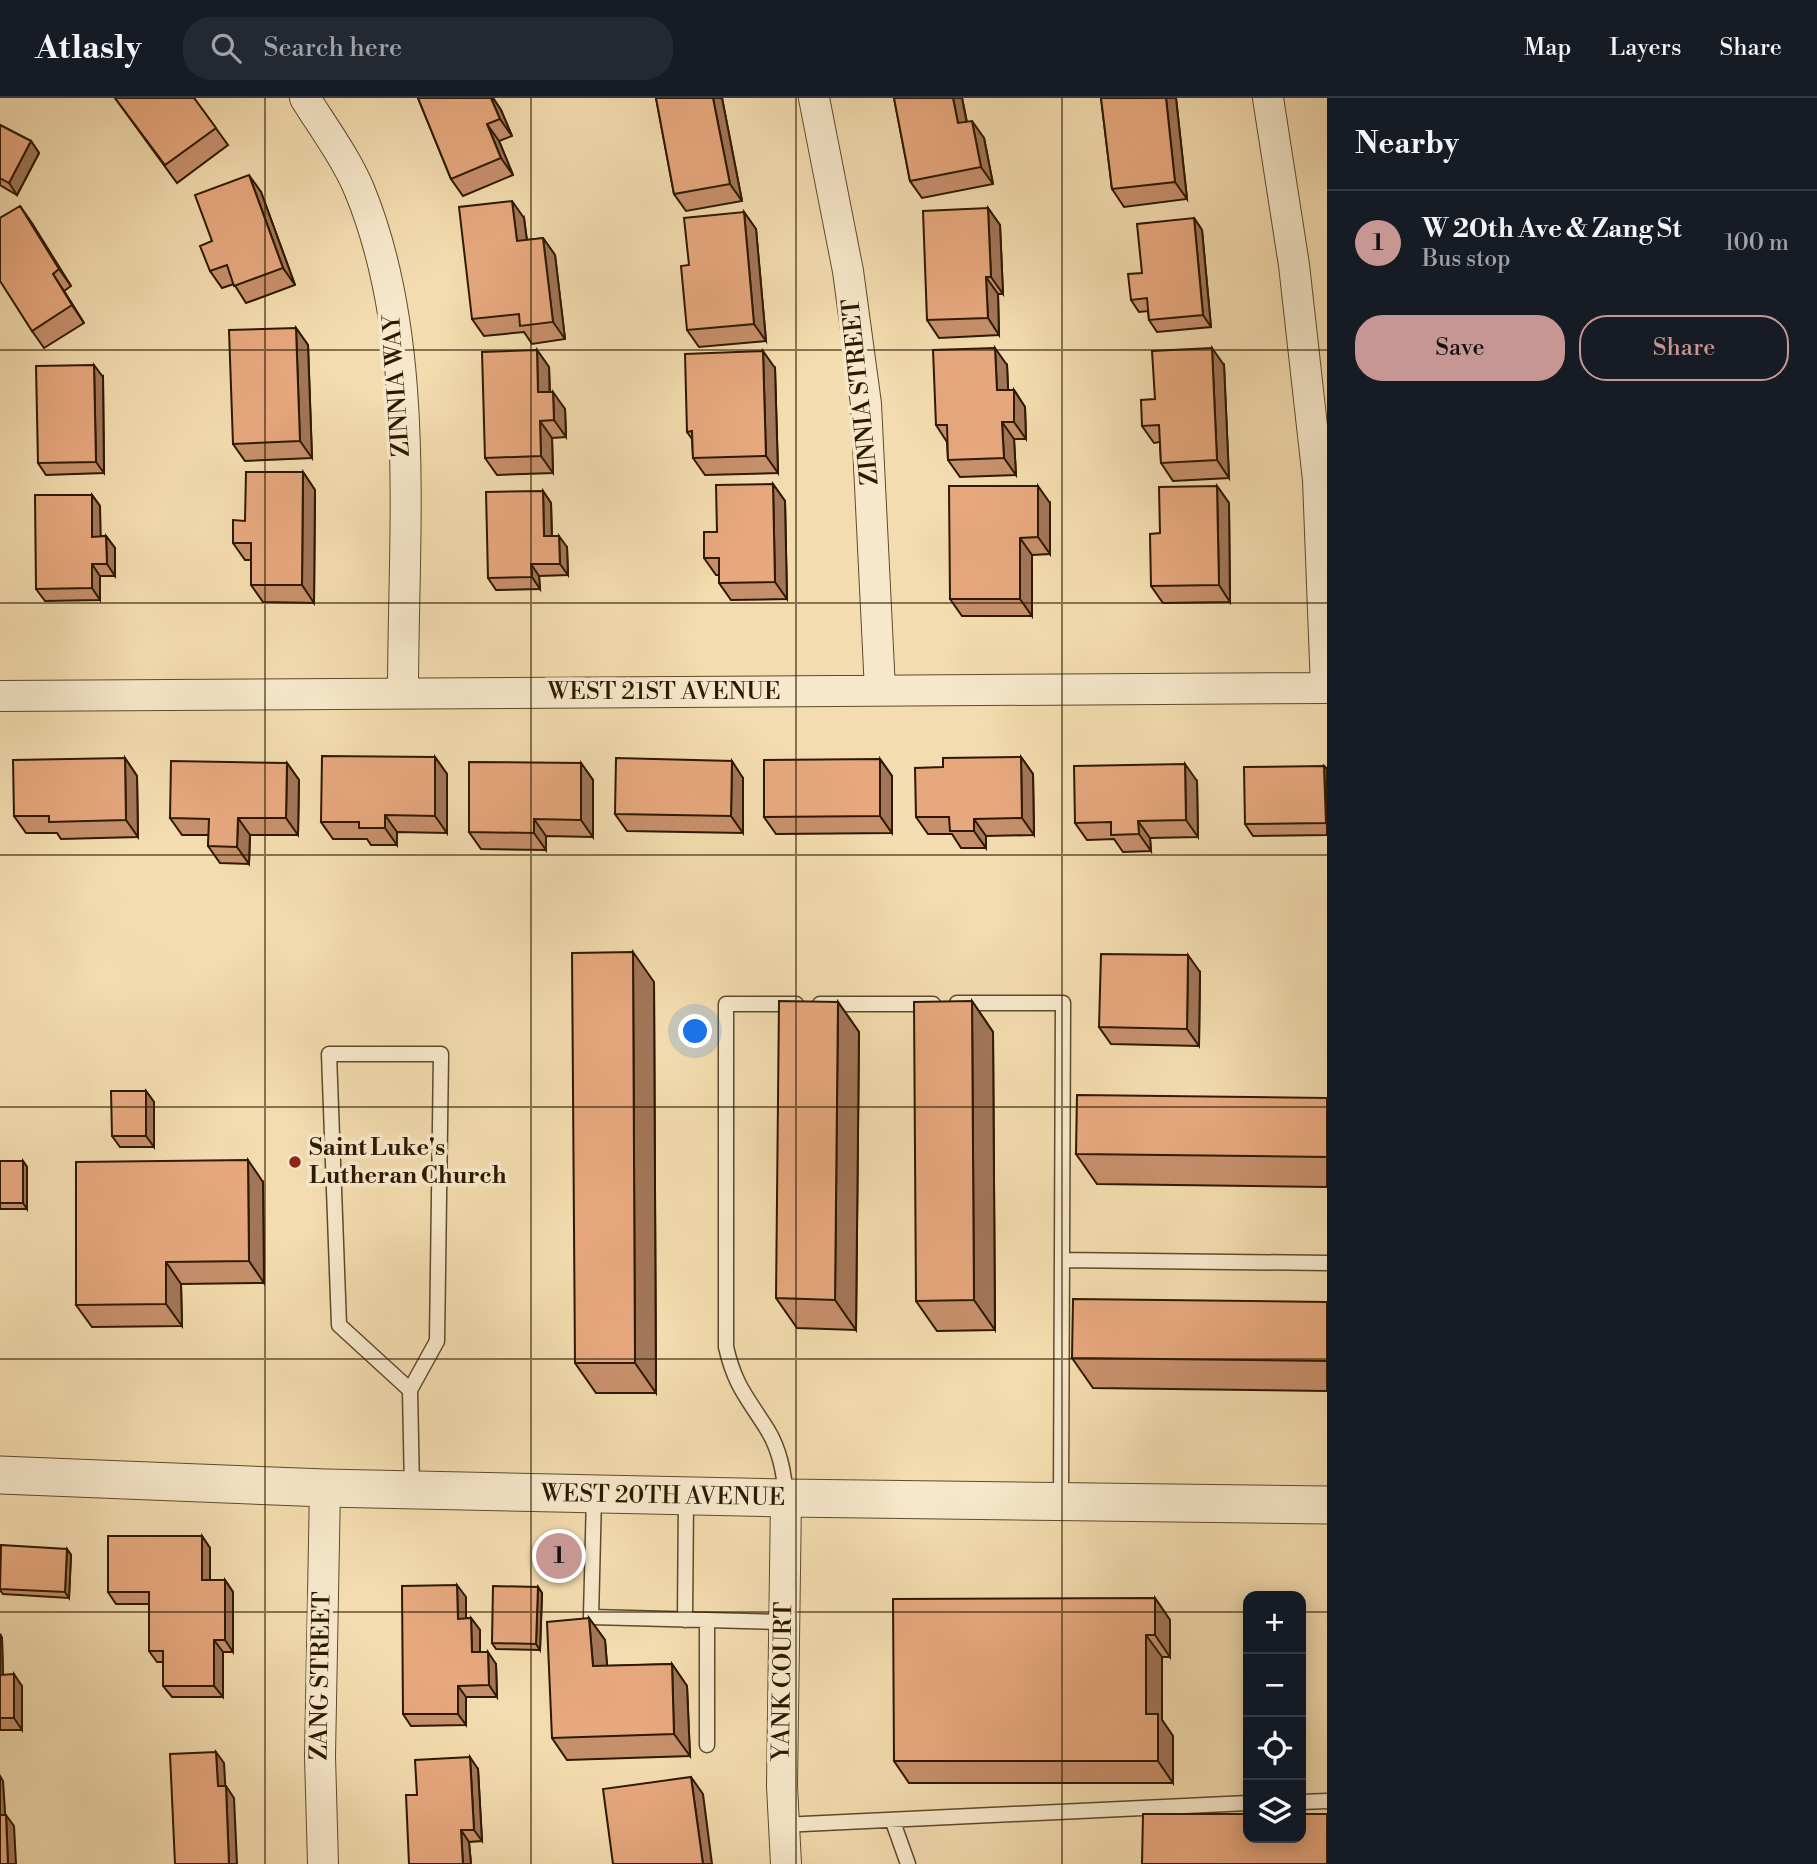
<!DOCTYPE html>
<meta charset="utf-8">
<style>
body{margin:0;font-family:"Libre Bodoni",serif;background:#242831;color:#f1f3f6}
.controls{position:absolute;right:21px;bottom:21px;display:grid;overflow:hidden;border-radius:14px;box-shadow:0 4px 18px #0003}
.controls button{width:63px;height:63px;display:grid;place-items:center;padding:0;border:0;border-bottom:2px solid #363941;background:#171b24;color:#f1f3f6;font:35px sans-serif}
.you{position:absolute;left:696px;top:934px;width:24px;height:24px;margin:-18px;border:5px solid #fff;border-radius:50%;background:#1a73e8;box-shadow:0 0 0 10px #1a73e833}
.badge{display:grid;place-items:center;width:46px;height:46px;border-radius:50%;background:#c59692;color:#111;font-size:23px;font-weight:700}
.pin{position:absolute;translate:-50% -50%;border:4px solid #fff;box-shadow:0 2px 7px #0006}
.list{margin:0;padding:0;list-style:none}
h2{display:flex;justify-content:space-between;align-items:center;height:91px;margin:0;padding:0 28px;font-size:30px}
h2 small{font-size:23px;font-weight:400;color:#9ea1a6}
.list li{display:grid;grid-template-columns:46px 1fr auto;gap:21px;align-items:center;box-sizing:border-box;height:105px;padding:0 28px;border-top:2px solid #363941}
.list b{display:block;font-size:26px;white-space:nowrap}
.list p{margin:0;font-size:23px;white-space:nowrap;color:#9ea1a6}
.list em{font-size:23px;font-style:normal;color:#9ea1a6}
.actions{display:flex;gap:14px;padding:21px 28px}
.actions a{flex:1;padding:16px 0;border:2px solid #c59692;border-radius:28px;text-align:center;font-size:24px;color:#c59692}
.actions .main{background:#c59692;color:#111}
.icon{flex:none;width:38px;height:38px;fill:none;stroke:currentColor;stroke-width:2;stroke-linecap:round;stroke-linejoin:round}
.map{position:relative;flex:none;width:1327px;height:1766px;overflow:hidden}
header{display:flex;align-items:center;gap:42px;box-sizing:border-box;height:98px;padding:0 35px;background:#171b24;border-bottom:2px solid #363941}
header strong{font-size:33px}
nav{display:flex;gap:38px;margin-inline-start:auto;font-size:24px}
.search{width:490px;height:63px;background:#242831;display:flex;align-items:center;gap:18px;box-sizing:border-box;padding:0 24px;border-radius:28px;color:#9ea1a6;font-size:26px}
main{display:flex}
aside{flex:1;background:#171b24}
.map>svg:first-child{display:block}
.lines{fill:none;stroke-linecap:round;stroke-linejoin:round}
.service-casing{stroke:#5f4a2c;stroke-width:17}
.minor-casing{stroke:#5f4a2c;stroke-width:32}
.tertiary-casing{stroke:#5f4a2c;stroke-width:39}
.service{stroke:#f7e8cb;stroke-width:14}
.minor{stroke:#f7e8cb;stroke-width:30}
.tertiary{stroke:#f7e8cb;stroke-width:37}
.wall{fill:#c7906c;stroke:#2e1900;stroke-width:2}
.shaded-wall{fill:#a27658;stroke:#2e1900;stroke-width:2}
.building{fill:#e7a87e;stroke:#2e1900;stroke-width:2}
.grid{fill:none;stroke:#2e1900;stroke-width:2;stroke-opacity:0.55}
.poi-dot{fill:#8f2418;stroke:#f7e8cb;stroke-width:2.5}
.labels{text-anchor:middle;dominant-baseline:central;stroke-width:7;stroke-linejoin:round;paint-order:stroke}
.street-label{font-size:24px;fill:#2e1900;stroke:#f7e8cb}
.poi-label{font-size:24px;font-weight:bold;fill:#2e1900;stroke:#f7e8cb;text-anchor:start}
</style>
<header>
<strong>Atlasly</strong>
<div class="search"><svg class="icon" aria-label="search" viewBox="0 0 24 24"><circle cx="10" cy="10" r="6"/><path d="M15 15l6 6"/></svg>Search here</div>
<nav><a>Map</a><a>Layers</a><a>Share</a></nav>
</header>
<main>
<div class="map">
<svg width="1327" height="1766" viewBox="0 0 1327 1766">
<rect width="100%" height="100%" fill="#f3dcaf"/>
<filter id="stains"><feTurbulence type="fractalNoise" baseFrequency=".00286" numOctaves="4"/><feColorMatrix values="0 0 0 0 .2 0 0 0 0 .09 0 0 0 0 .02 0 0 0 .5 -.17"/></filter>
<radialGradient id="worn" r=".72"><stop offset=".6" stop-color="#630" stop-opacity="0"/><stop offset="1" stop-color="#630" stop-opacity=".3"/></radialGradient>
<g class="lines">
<defs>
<path id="service" d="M957,905H1063L1061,1402
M820,906H933
M1062,1162L1327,1165
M410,1292L339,1227L329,956H441L437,1243L410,1292L412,1391
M594,1398L591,1519L784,1524
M786,1399C784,1375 780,1352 767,1331C747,1299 735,1288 726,1249V906H796
M685,1522L686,1398
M707,1522V1647
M1301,1704L1327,1703
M893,1724L908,1766
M782,1727L1248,1705"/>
<path id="minor" d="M305,0C323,29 346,60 359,91C422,243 403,433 403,595
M814,0L848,173L866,306L880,592
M1268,0L1294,167L1318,382L1326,590
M0,598L1327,590
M323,1766L320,1658L325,1390
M786,1766L782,1688L786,1400"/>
<path id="tertiary" d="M0,1377L325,1390L786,1400L1327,1407"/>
</defs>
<!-- service casing -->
<use href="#service" class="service-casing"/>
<!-- minor casing -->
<use href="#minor" class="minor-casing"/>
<!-- tertiary casing -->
<use href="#tertiary" class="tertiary-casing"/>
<!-- service -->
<use href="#service" class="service"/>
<!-- minor -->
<use href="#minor" class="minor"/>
<!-- tertiary -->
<use href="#tertiary" class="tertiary"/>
</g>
<!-- wall -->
<path class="wall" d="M115,0H194L228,47L177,85Z
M418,0H493L501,12L512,38L499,43L513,77L463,98L451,81Z
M656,0H722L742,103L686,113L674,96Z
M894,0H962L967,24L984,40L993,86L922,100L910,83Z
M1101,0H1176L1187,101L1124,109L1112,91Z
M0,27L31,43L39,55L17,97L0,87Z
M261,94L295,187L246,205L234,186L222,190L210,173L212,143Z
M20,108L71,188L64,193L84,225L44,250L32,233Z
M988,110L1000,127L1003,196H998L999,237L939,240L927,222Z
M744,114L756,131L766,243L699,249L687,232L689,167Z
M524,120L527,142L543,140L555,157L565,241L532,246L524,234L484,238L472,221Z
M1194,120L1202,132L1211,229L1157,234L1149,222L1148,213L1139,214L1131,202L1142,175Z
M296,230L308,247L312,360L245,363L233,346Z
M537,252L549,269L550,294L565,311L566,339L552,340L553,375L497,377L485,360Z
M1007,267L1008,292H1014L1025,309L1026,341H1014L1016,377L960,379L948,362L947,344L936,327Z
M1224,267L1229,380L1173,383L1161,365L1160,344L1154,345L1142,328Z
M775,270L778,375L705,377L693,360L692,341L687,334Z
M103,279L104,375L46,377L38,365Z
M303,374L315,392L314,505L263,504L251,487V462H245L233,445L245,423Z
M773,386L785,403L787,501L731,502L719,485V477H716L704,460L717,434Z
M1217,388L1229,405L1230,504L1163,505L1151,488L1160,435Z
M543,393L551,405L552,438L567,449L568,477L539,478L540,491L496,492L488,480Z
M92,397L100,408V438H106L115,450V478H100V502L45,503L36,491Z
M1050,405V456L1032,457V518H962L950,501Z
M435,659L447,676V735L397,734V747H371L367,741H333L321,724Z
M1021,659L1033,676L1034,737L986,738V750H961L952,736H928L916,719L943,669Z
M125,660L137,678L138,739L61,741L57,735H26L14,718Z
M880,661L892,678V735L776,736L764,719Z
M287,665L299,682L298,737H250L249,766L220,765L208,748L209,737H182L170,720Z
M581,665L593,682V739L546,738V752L481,751L469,734Z
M1324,668L1327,671V737L1253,738L1245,726Z
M743,680V735L627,733L615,716Z
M1197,683L1198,739L1150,740L1151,753L1123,754L1114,741L1087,742L1075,725Z
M1200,874L1199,948L1111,946L1099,929Z
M654,884L656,1295H596L575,1265Z
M972,903L993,934L995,1232L937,1233L916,1203Z
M838,904L859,934L856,1232L797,1230L776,1200Z
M146,993L154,1004V1049H120L112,1038Z
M1327,1000V1089L1097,1086L1076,1056Z
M0,1063H23L27,1069V1111H0Z
M263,1084L264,1185L181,1186L182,1228L92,1229L76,1207Z
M1327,1204V1293L1093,1290L1072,1260Z
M202,1438L210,1450V1482H225L233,1494V1554H223V1599H172L163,1588V1564H157L149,1553V1506H116L108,1494Z
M67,1451L71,1457L69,1500L3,1496L0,1492V1474Z
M538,1489L542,1495L540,1552L496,1551L492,1545Z
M466,1499V1520H471L480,1532V1554L496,1566L497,1599H466V1627L411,1628L403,1616Z
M1155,1500L1170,1522V1559H1162V1622L1173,1638V1685H909L894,1663Z
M589,1520L605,1542L607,1568L672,1566L687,1588L690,1658L567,1662L552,1640Z
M0,1536L2,1540L3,1576L22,1588V1632H0Z
M478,1671L482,1743L469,1744L471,1766H409L417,1697Z"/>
<!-- shaded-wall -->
<path class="shaded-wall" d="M491,0H493L501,12L512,38L500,21Z
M713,0H722L742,103L730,86Z
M953,0H962L970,42L958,25Z
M1166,0H1176L1187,101L1175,84Z
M972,23L984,40L993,86L981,69Z
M487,26L499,43L513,77L501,60Z
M31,43L39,55L17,97L9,85Z
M249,77L261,94L295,187L283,170Z
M512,103L524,120L529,160L517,143Z
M20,108L32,125L71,188L59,171Z
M988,110L1000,127L1003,196L991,179Z
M744,114L756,131L766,243L754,226Z
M1194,120L1202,132L1211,229L1203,217Z
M543,140L555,157L565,241L553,224Z
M53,176L64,193L84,225L72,207Z
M986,179L998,196L999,237L988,220Z
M296,230L308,247L312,360L300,343Z
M995,250L1007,267L1009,309L997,292Z
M1212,250L1224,267L1229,380L1217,362Z
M537,252L549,269L550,311L538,294Z
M763,253L775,270L778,375L766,358Z
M94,267L103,279L104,375L96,364Z
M1014,292L1025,309L1026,341L1014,324Z
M553,294L565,311L566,339L554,322Z
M540,323L552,340L553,375L541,358Z
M1002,324L1014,341L1016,377L1004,360Z
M303,374L315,392L314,505L302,487Z
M773,386L785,403L787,501L775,484Z
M1038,388L1050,405V456L1038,439Z
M1217,388L1229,405L1230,504L1219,487Z
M543,393L551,405L552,449L544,438Z
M92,397L100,408L101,450L92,439Z
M106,438L115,450V478L107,466Z
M559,438L567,449L568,477L560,466Z
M1020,440L1032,457V518L1020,501Z
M92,466L100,478V502L92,490Z
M531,466L539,478L540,491L532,479Z
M435,659L447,676V735L435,718Z
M1021,659L1033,676L1034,737L1022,720Z
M125,660L137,678L138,739L126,722Z
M880,661L892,678V735L880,718Z
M732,663L743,680V735L731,718Z
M287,665L299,682L298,737L286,720Z
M581,665L593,682V739L581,722Z
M1185,666L1197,683L1198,739L1186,722Z
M1324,668L1327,671V727L1326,725Z
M385,717L397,734V747L385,730Z
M238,720L250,737L249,766L237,749Z
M534,721L546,738V752L534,735Z
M974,721L986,738V750L974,733Z
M1138,723L1150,740L1151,753L1139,736Z
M633,854L654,884L656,1295L635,1265Z
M1188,857L1200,874L1199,948L1187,931Z
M972,903L993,934L995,1232L974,1202Z
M838,904L859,934L856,1232L835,1202Z
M146,993L154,1004V1049L146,1038Z
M248,1062L263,1084L264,1185L249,1163Z
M23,1063L27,1069V1111L23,1105Z
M166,1164L181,1186L182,1228L166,1206Z
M202,1438L210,1450V1494L202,1482Z
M67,1451L71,1457L69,1500L65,1494Z
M225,1482L233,1494V1554L225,1542Z
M457,1487L466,1499V1533L458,1521Z
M538,1489L542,1495L540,1552L536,1546Z
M1155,1500L1170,1522V1559L1155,1537Z
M471,1520L480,1532V1566L472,1554Z
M589,1520L605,1542L609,1590L593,1568Z
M0,1536L2,1540L3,1588L0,1584Z
M1146,1537L1162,1559V1622L1173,1638V1685L1158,1663L1146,1616Z
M214,1542L223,1554V1599L214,1588Z
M488,1554L496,1566L497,1599L489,1587Z
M672,1566L687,1588L690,1658L674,1636Z
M14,1576L22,1588V1632L14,1620Z
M458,1588L466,1599V1627L458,1616Z
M216,1654L224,1665L226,1700L218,1688Z
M470,1659L478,1671L482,1743L474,1732Z
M0,1678L3,1683L6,1729L0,1721Z
M691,1679L703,1696L712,1766H703Z
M226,1688L234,1700L237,1766H229Z
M6,1717L14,1728L16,1766H8Z
M461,1732L469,1744L471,1766H463Z"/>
<!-- building -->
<path class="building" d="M115,0H194L216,30L165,67Z
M418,0H491L500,21L487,26L501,60L451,81Z
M656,0H713L730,86L674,96Z
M894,0H953L958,25L972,23L981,69L910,83Z
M1101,0H1166L1175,84L1112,91Z
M0,27L31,43L9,85L0,80Z
M249,77L283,170L234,188L227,167L210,173L200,148L212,143L195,97Z
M512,103L517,143L543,140L553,224L520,228L519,216L472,221L459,109Z
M20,108L59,171L53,176L72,207L32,233L0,183V120Z
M988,110L991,179H986L988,220L927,222L923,113Z
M744,114L754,226L687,232L681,168L689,167L684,120Z
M1194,120L1203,217L1149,222L1147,200L1131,202L1128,176L1142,175L1137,126Z
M296,230L300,343L233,346L229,232Z
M995,250L997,292H1014V324H1002L1004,360L948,362L947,327H936L933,252Z
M1212,250L1217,362L1161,365L1159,327L1142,328L1141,302L1155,301L1152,253Z
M537,252L538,294H553L554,322L540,323L541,358L485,360L482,254Z
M763,253L766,358L693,360L692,333L687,334L685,256Z
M94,267L96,364L38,365L36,268Z
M246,374H303L302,487H251V445H233V422L245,423Z
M773,386L775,484L719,485V460H704V434H717L716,387Z
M949,388H1038V439L1020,440V501H950Z
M1217,388L1219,487L1151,488L1150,436L1160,435L1159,389Z
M543,393L544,438H559L560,466H531L532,479L488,480L486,394Z
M35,397H92V439L106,438L107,466H92V490L36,491Z
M322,658L435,659V718L385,717V730H359V724H321Z
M1021,659L1022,720L974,721V733H950L949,719H916L915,670L943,669V660Z
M125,660L126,722L49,724V718H14L13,662Z
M616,660L732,663L731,718L615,716Z
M880,661V718L764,719V662Z
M171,663L287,665L286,720H238L237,749L208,748L209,721L170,720Z
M469,664L581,665V722L534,721V735L469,734Z
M1185,666L1186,722L1138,723L1139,736L1111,737V724L1075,725L1074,668Z
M1324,668L1326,725L1245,726L1244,669Z
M633,854L635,1265H575L572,855Z
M1101,856L1188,857L1187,931L1099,929Z
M779,903L838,904L835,1202L776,1200Z
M972,903L974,1202L916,1203L914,904Z
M111,993H146V1038H112Z
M1077,997L1327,1000V1059L1076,1056Z
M248,1062L249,1163L166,1164V1206L76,1207V1064Z
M0,1063H23V1105H0Z
M1073,1201L1327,1204V1263L1072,1260Z
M108,1438H202V1482H225V1542H214V1588H163V1553H149V1494H108Z
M1,1447L67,1451L65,1494L0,1491Z
M457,1487L458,1521L471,1520L472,1554H488L489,1587L458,1588V1616H403L402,1488Z
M493,1488L538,1489L536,1546L492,1545Z
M1155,1500V1537H1146V1616H1158V1663H894L893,1501Z
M589,1520L593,1568L672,1566L674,1636L552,1640L547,1524Z
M14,1576V1620H0V1577Z
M216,1654L218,1688H226L229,1766H175L170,1656Z
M470,1659L474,1732H461L463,1766H409L406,1697H417L415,1662Z
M691,1679L703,1766H613L603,1691Z
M1143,1716H1248V1740H1301V1716H1327V1766H1142Z
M0,1717H6L8,1766H0Z"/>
<!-- grid -->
<path class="grid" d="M265,0V1766M531,0V1766M796,0V1766M1062,0V1766M0,252H1327M0,505H1327M0,757H1327M0,1009H1327M0,1261H1327M0,1514H1248M1301,1514H1327"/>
<!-- markers -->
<circle class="poi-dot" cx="295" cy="1064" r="7"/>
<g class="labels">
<!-- street labels -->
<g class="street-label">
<text transform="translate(397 288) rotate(-94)">ZINNIA WAY</text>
<text transform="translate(861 294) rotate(-96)">ZINNIA STREET</text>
<text x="664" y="594">WEST 21ST AVENUE</text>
<text transform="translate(663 1398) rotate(1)">WEST 20TH AVENUE</text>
<text transform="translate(321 1578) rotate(-89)">ZANG STREET</text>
<text transform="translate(783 1583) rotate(-89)">YANK COURT</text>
</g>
<!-- poi labels -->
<g class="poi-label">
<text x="309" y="1050">Saint Luke's<tspan x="309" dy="28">Lutheran Church</tspan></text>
</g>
</g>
<rect width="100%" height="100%" filter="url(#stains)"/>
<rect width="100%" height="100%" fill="url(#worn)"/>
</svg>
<div class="controls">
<button>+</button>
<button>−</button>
<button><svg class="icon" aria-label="locate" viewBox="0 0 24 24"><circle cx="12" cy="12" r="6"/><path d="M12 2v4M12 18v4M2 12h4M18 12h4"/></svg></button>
<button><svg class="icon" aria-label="layers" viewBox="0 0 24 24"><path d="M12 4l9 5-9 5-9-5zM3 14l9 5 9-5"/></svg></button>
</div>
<div class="you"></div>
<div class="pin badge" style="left:559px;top:1458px">1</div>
</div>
<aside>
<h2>Nearby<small></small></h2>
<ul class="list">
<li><span class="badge">1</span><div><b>W 20th Ave &amp; Zang St</b><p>Bus stop</p></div><em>100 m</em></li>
</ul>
<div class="actions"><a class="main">Save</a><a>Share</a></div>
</aside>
</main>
